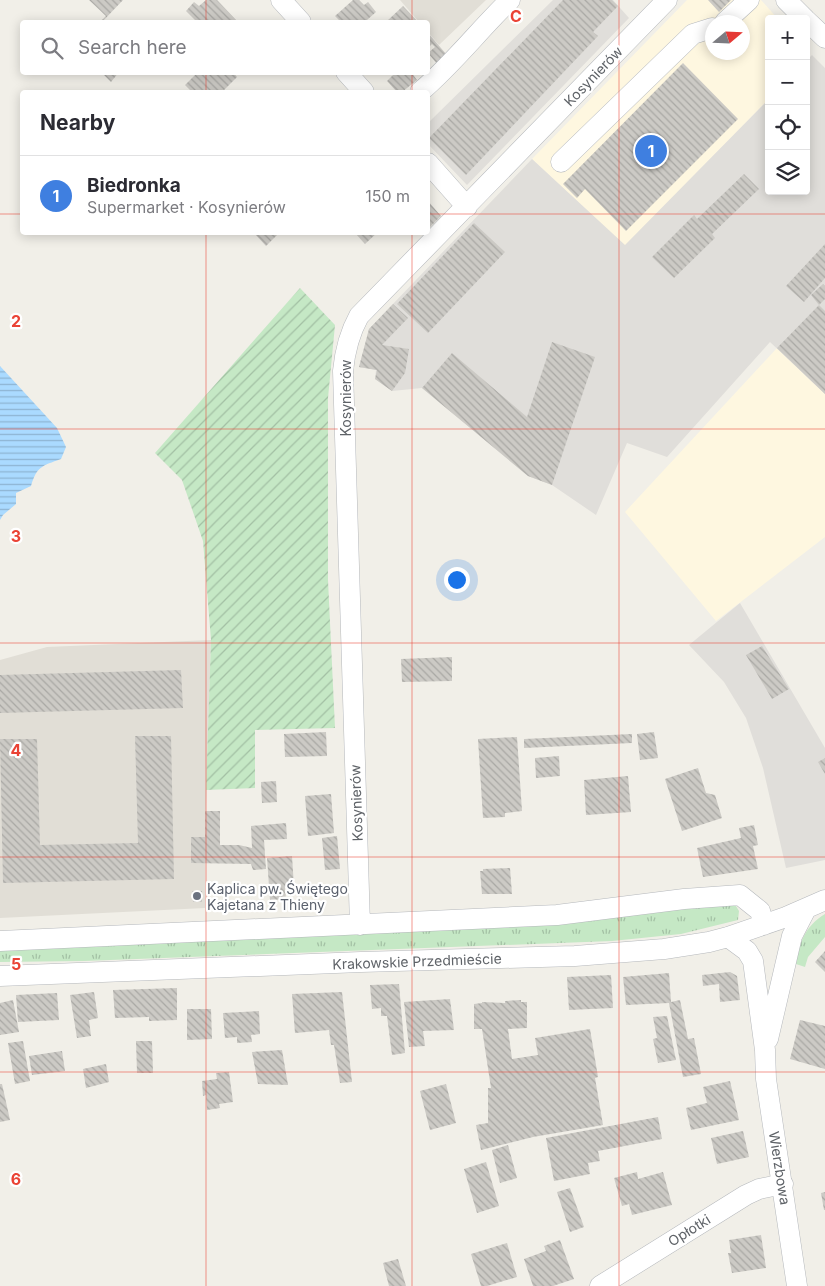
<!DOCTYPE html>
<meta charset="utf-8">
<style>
body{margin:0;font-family:Inter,sans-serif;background:#f2f2f3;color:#2b2b33}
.controls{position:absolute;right:15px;top:15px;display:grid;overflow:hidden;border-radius:5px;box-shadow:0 2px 12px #0003}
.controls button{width:45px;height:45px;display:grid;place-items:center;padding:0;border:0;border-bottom:1px solid #e1e1e2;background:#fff;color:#2b2b33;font:25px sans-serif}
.compass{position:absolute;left:705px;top:15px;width:45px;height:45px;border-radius:50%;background:#fff;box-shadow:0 2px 12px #0003;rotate:71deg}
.you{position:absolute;left:456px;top:579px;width:18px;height:18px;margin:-12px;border:4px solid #fff;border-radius:50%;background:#1a73e8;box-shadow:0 0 0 8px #1a73e833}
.badge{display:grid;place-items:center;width:32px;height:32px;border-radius:50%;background:#ea4335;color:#fff;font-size:16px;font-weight:700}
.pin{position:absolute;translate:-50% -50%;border:2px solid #fff;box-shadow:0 1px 5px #0006}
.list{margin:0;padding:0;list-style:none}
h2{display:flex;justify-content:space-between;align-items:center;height:65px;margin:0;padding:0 20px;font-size:21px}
h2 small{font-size:16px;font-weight:400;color:#7c7c81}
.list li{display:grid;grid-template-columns:32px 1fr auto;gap:15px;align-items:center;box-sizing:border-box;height:80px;padding:0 20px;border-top:1px solid #e1e1e2}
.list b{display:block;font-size:19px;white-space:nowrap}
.list p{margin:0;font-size:16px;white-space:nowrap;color:#7c7c81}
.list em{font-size:16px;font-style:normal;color:#7c7c81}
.icon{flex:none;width:28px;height:28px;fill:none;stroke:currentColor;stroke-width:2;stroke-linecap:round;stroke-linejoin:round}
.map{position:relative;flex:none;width:825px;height:1286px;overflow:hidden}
.search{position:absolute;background:#fff;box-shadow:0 2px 12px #0003;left:20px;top:20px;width:410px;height:55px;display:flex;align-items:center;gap:12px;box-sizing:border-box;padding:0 18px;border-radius:5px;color:#7c7c81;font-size:19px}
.panel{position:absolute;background:#fff;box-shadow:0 2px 12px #0003;left:20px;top:90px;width:410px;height:145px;border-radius:5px}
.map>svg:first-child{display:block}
.commercial{fill:#fef7e0;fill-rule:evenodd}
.industrial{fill:#e0deda}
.education{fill:#e1ded6}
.grass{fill:url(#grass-tufts)}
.garden{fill:url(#garden-furrows)}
.water{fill:url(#water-rules)}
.building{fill:url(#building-back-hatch)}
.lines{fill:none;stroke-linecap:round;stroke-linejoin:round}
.minor-casing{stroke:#b5b8bc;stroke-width:21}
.minor{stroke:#fff;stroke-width:20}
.grid{fill:none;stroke:#ea4335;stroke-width:1;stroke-opacity:0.55}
.worship-dot{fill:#6b7280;stroke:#fff;stroke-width:2}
.labels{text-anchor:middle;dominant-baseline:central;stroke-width:4.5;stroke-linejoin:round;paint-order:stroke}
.street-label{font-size:14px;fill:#5f6368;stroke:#fff}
.worship-label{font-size:14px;fill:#5b616d;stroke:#fff;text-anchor:start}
.grid-label{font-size:16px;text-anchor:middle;font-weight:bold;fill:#ea4335;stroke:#fff;stroke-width:4.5;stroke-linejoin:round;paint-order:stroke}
</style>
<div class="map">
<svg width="825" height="1286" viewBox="0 0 825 1286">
<defs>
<pattern id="grass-tufts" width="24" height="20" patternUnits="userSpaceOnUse" patternTransform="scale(1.25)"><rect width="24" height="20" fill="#c5e8c5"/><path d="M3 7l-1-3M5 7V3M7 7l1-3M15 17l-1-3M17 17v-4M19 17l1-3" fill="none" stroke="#a3c0a4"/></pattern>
<pattern id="garden-furrows" width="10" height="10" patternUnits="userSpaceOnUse" patternTransform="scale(1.25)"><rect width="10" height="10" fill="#c5e8c5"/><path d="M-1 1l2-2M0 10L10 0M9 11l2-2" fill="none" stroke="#a3c0a4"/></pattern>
<pattern id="water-rules" width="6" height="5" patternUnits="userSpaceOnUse" patternTransform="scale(1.25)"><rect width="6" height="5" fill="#aadaff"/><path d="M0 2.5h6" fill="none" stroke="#8eb4d2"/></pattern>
<pattern id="building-back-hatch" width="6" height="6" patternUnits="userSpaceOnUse" patternTransform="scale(1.25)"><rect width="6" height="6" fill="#cccac5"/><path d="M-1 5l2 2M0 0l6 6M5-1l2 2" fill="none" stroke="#a9a8a4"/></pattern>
</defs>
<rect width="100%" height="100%" fill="#f1efe8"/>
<!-- commercial -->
<path class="commercial" d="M687,0H761L778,19H769V99L625,246L532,159ZM712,22H742V52H712Z
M777,348L825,394V537L716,621L625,512Z"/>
<!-- industrial -->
<path class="industrial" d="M553,0H613L629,18L467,185L428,144V123Z
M812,55L825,68V394L770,342L667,457L627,443L596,515L552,485L528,476L422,388L392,391L375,379L376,370L359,367L369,329L532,159L625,245L769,99V191H806V61Z
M740,603L825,748V860L786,868L763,768L746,718L724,682L689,645Z"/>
<!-- education -->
<path class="education" d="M400,0H486L439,45L428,32V22H419Z
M211,640L205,837V908L0,918V660L47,647Z"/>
<!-- grass -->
<path class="grass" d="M726,905L736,906L739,911L738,920L681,934L612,941L84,961L0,962V948L685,909Z
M825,914V937L808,957L805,967L796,964C799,943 805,926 825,914Z"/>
<!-- garden -->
<path class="garden" d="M300,288L335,325L328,398V580L335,728L255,730V788L206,790L211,640L203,541L182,480L155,453Z"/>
<!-- water -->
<path class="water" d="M0,366L57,428L66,447L61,459C42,466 37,466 31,486L16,493V504L3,515L0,520Z"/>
<!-- building -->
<path class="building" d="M89,0H123L103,21L102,20L106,16Z
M206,0H217L238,22H197L186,11L194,2L199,6Z
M353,0H359L364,5L368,2L376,12L367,20L369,22H341L335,16Z
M563,0H612L618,6L593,32L598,36L466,175L429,138Z
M708,0H731L719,12Z
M403,6L418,22H386Z
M428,33L447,55L437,64L428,53L435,47L432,44L428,48Z
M683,63L738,119L626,231L585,189L577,198L563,184Z
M101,72H119L111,82Z
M198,72H233L237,77L222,92H192L185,85Z
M396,72H411L417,80L402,92H397L387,81Z
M744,174L759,189L712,234L715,238L674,278L652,257L694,215L697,219Z
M428,201L441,216L430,227L428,224Z
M474,223L505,252L428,333L397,304Z
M253,232H280L266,246Z
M357,232H378L365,244L356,234Z
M825,244V278L804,302L786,286Z
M823,284L825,286V299L819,305L811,295Z
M393,304L408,318L382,345L409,349L405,373L392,391L375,379L377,370L359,367L369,329Z
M819,305L825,311V394L777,348Z
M552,342L595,357L552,485L528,476L422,388L452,353L527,417Z
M762,646L789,689L772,699L746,655Z
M452,657V681L402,682L401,659Z
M181,670L183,708L0,713V675Z
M326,732L327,756L285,757L284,734Z
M654,732L658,758L640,760L637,734Z
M632,734V743L524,748V739Z
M135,736H171L174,879L3,883L0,739H37L40,845L138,843Z
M517,737L522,811L505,813V817L483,818L478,739Z
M559,756L560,776L536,778L535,758Z
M825,758V774L818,762Z
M698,768L706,793L715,795L722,818L682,831L665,779Z
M628,776L631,812L586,815L584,780Z
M276,781L277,802L262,803L261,782Z
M331,794L334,833L308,836L305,796Z
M205,811H220V845H239L252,848L251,826L286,823L287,839L264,840L266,869L253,870L251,864L191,863V837H205Z
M754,825L758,845L753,846L758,869L703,877L697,848L741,838L739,828Z
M337,836L340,869L325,870L322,838Z
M292,856L294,887H285L286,899L270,900L267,858Z
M510,868L512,894H482L480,871H483V869Z
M192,891H202V902H193Z
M825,951V972L815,962Z
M730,972L737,976L740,1000L720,1002L719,984L703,986L702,975Z
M669,973L671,1002L680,1000L688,1039L694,1038L701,1074L683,1077L669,1003L626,1005L623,977Z
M611,975L613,1008L569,1010L567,977Z
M399,984L405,1053L392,1055L387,1016H381V1008L372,1009L370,985Z
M177,988V1020L149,1021V1017L115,1018L113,990Z
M94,992L98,1018L89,1020L91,1036L77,1038L70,995Z
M342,992L352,1082L340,1083L334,1045H331L329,1030L295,1033L292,994Z
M57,993L59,1020L18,1022L16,995Z
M450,999L454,1030L423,1031L425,1046L409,1047L404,1002Z
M13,1000L19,1032L0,1035V1003Z
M521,1000V1002H527V1028L508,1029L512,1059L538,1055L535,1038L590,1029L598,1077L595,1078L603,1125L533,1137L481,1150L476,1125L488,1123V1088H491L482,1029H474V1004L482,1003V1002L505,1003V1001Z
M187,1009H211L212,1039L187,1040Z
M259,1011L260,1034L251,1035L252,1042L237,1043V1037L225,1038L223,1013Z
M667,1016L676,1060L658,1063L653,1039L657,1038L653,1017Z
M800,1020L825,1026V1069L790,1059Z
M23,1041L30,1081L15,1084L8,1043Z
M136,1041H152L153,1073H137Z
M282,1050L288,1085L258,1084L252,1052Z
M62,1051L65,1071L32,1075L29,1056Z
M106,1064L109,1082L86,1088L83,1069Z
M229,1072L233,1102L219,1104L220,1108L207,1110L206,1095L203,1096L202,1081L217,1079L216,1073Z
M730,1081L739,1120L691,1130L686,1108L707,1103L703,1087Z
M0,1084H2L10,1120L0,1122Z
M446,1084L456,1123L430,1130L420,1091Z
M658,1117L662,1139L598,1151L600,1161L588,1163L590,1174L554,1181L546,1138Z
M743,1131L749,1157L717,1164L711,1138Z
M508,1145L517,1178L500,1183L492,1150Z
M486,1162L499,1206L477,1213L464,1169Z
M637,1172L638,1179L663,1172L672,1205L632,1215L629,1204L622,1206L614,1178Z
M570,1188L584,1227L570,1232L557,1192Z
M825,1192V1210H824L821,1193Z
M761,1235L766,1268L732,1273L728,1253H731L729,1240Z
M560,1240L574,1279L553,1286H533L524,1259L546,1251L544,1246Z
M507,1243L517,1277L487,1286H481L471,1254Z
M398,1259L406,1286H389L383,1263Z"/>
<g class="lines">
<defs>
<path id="minor" d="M281,0L301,22
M786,0L805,19
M806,20L825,38
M725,22L749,0
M346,72L364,92
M420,92C453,64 479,30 510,0
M561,162L693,34L712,28
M428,163L467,207
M360,925L343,371C345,350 349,334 359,316L667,0
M728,937L747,951L753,961L765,1050L766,1079L797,1286
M0,941L557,915L684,899L740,895L760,911L764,925
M0,976L361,962L575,956L664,949L709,942L728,937L786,917L825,900
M768,1039L792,936L806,909
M600,1286L746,1195L759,1189L783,1184"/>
</defs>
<!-- minor casing -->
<use href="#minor" class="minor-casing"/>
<!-- minor -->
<use href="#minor" class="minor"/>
</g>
<!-- grid -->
<path class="grid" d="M206,0V22M412,0V22M619,0V1286M206,72V92M412,72V92M0,214H22M428,214H825M206,232V1286M412,232V1286M0,429H825M0,643H825M0,857H825M0,1072H825"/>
<!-- markers -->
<circle class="worship-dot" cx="197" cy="896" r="5"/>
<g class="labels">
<!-- street labels -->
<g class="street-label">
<text transform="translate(593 76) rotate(-46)">Kosynierów</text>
<text transform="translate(345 398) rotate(-90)">Kosynierów</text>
<text transform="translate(356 803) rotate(-92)">Kosynierów</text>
<text transform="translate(417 961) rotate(-2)">Krakowskie Przedmieście</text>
<text transform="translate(780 1168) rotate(81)">Wierzbowa</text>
<text transform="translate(689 1230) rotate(-32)">Opłotki</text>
</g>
<!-- worship labels -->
<g class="worship-label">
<text x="207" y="888">Kaplica pw. Świętego<tspan x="207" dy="16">Kajetana z Thieny</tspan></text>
</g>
</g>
<g class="grid-label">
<text x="516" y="22">C</text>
<text x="16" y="327">2</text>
<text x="16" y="542">3</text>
<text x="16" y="756">4</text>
<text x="16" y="970">5</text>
<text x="16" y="1185">6</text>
</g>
</svg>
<div class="controls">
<button>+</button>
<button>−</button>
<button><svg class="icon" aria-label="locate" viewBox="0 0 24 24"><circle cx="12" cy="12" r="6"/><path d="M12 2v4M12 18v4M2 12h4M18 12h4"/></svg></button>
<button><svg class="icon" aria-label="layers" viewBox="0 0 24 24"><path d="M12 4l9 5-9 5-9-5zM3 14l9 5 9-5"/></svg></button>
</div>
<svg class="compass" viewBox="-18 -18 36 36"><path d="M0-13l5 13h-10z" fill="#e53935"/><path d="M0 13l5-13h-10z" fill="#7c7c81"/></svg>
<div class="you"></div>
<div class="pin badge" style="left:651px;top:151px;background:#3f7fe0">1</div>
<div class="search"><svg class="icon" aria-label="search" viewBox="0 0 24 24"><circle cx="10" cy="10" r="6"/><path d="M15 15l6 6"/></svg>Search here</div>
<section class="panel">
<h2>Nearby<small></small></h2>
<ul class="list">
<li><span class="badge" style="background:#3f7fe0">1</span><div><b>Biedronka</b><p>Supermarket · Kosynierów</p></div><em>150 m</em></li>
</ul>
</section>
</div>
